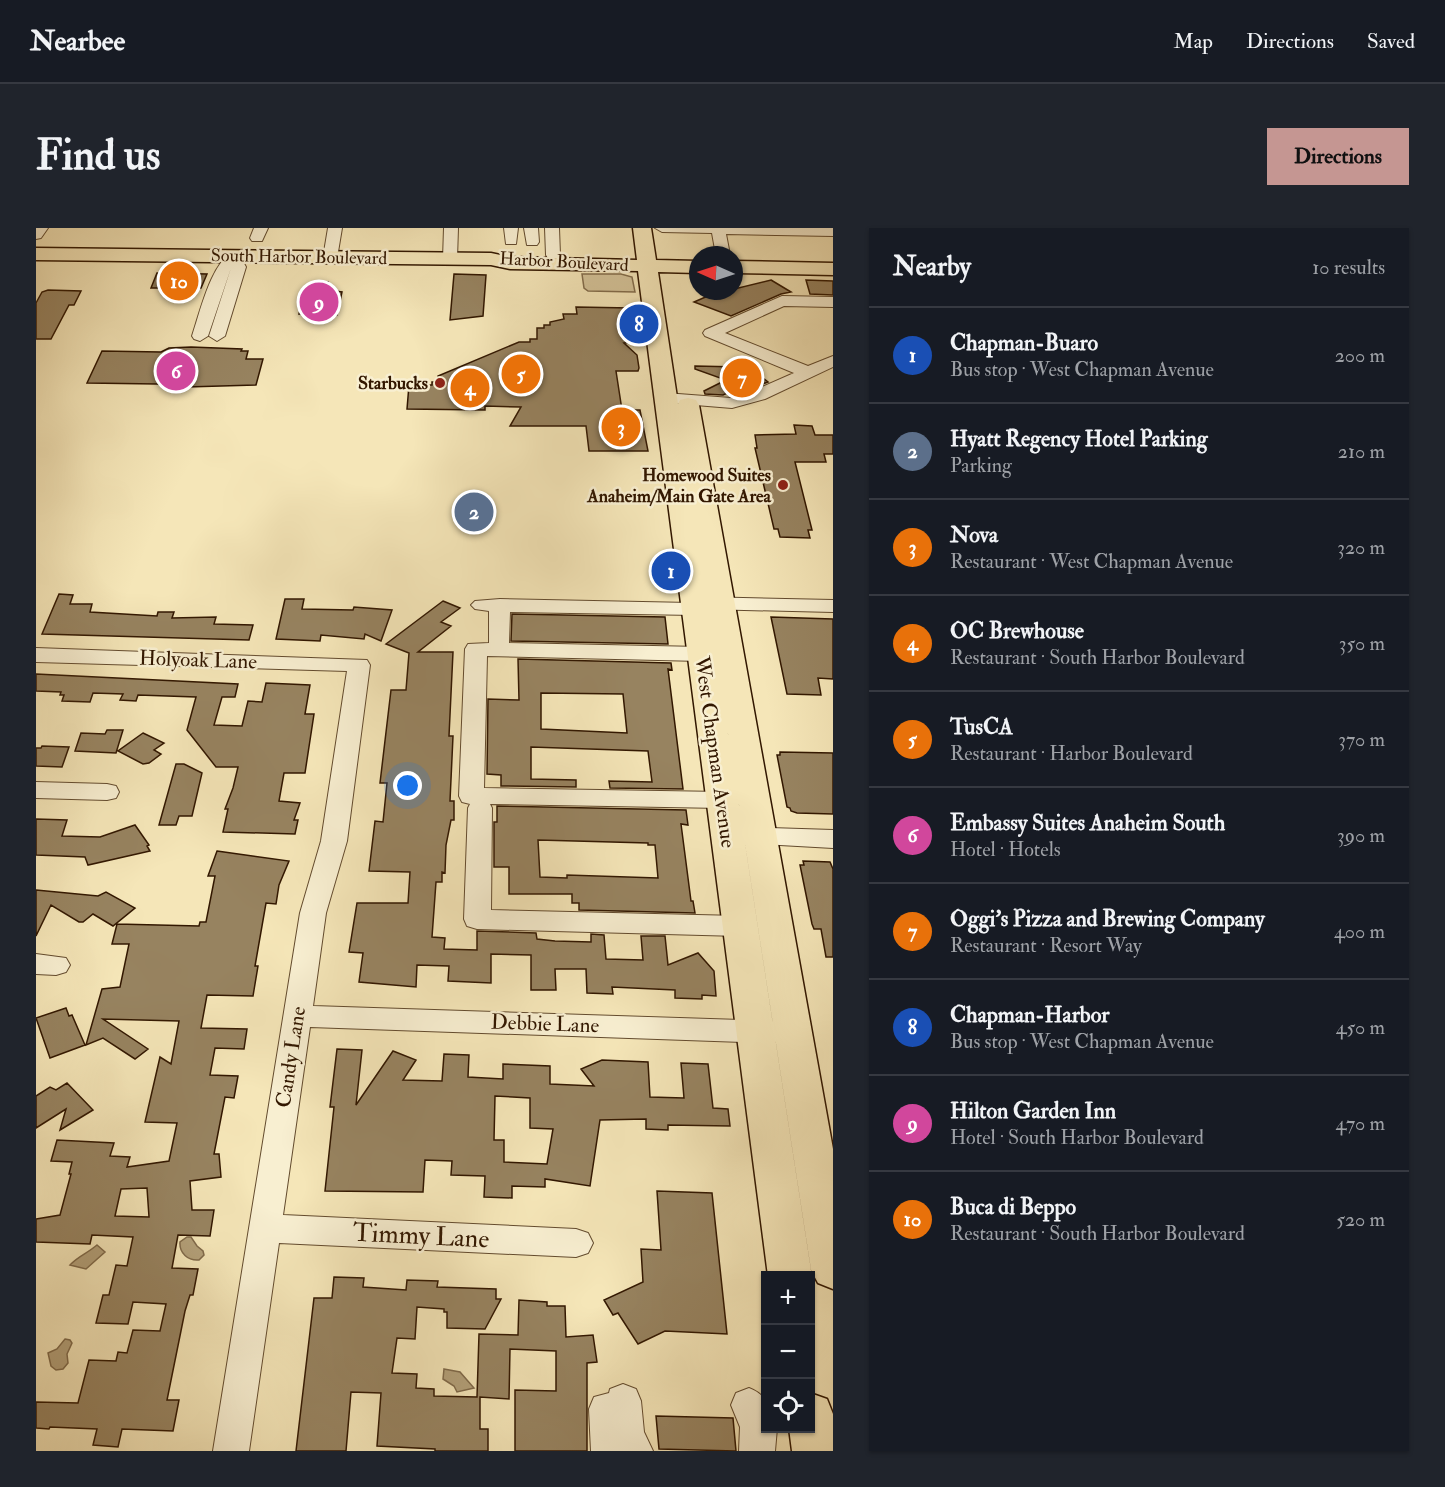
<!DOCTYPE html>
<meta charset="utf-8">
<style>
body{margin:0;font-family:"IM FELL Double Pica",serif;background:#20242c;color:#f1f3f6}
.controls{position:absolute;right:18px;bottom:18px;display:grid;overflow:hidden;border-radius:0px;box-shadow:0 2px 4px #0004}
.controls button{width:54px;height:54px;display:grid;place-items:center;padding:0;border:0;border-bottom:2px solid #363941;background:#171b24;color:#f1f3f6;font:30px sans-serif}
.compass{position:absolute;left:653px;top:18px;width:54px;height:54px;border-radius:50%;background:#171b24;box-shadow:0 2px 4px #0004;rotate:273deg}
.you{position:absolute;left:372px;top:558px;width:21px;height:21px;margin:-15px;border:4px solid #fff;border-radius:50%;background:#1a73e8;box-shadow:0 0 0 9px #1a73e833}
.badge{display:grid;place-items:center;width:39px;height:39px;border-radius:50%;background:#c59692;color:#fff;font-size:20px;font-weight:700}
.pin{position:absolute;translate:-50% -50%;border:3px solid #fff;box-shadow:0 2px 6px #0006}
.list{margin:0;padding:0;list-style:none}
h2{display:flex;justify-content:space-between;align-items:center;height:78px;margin:0;padding:0 24px;font-size:26px}
h2 small{font-size:20px;font-weight:400;color:#9ea1a6}
.list li{display:grid;grid-template-columns:39px 1fr auto;gap:18px;align-items:center;box-sizing:border-box;height:96px;padding:0 24px;border-top:2px solid #363941}
.list b{display:block;font-size:22px;white-space:nowrap}
.list p{margin:0;font-size:20px;white-space:nowrap;color:#9ea1a6}
.list em{font-size:20px;font-style:normal;color:#9ea1a6}
.icon{flex:none;width:33px;height:33px;fill:none;stroke:currentColor;stroke-width:2;stroke-linecap:round;stroke-linejoin:round}
.map{position:relative;flex:none;width:797px;height:1223px;overflow:hidden;border-radius:0px}
header{display:flex;align-items:center;gap:36px;box-sizing:border-box;height:84px;padding:0 30px;background:#171b24;border-bottom:2px solid #363941}
header strong{font-size:28px}
nav{display:flex;gap:33px;margin-inline-start:auto;font-size:21px}
.intro{display:flex;align-items:center;justify-content:space-between;box-sizing:border-box;height:144px;padding:0 36px}
h1{margin:0;font-size:42px}
.button{padding:15px 27px;border-radius:0px;background:#c59692;color:#111;font-size:21px;font-weight:700}
main{display:flex;gap:36px;padding:0 36px}
aside{flex:1;background:#171b24;border-radius:0px;box-shadow:0 2px 4px #0004}
.map>svg:first-child{display:block}
.green{fill:#d4c399;stroke:#836d4c;stroke-width:1.5}
.water{fill:#b3a079;stroke:#7f6949;stroke-width:1.5}
.building{fill:#978360;stroke:#321700;stroke-width:1.5;fill-rule:evenodd}
.lines{fill:none;stroke-linecap:round;stroke-linejoin:round}
.minor-casing{stroke:#634b2e;stroke-width:2}
.major-casing{stroke:#321700;stroke-width:3}
.minor{fill:#f8efd1;fill-rule:evenodd}
.major{fill:#f5e6b8;fill-rule:evenodd}
.poi-dot{fill:#8f2418;stroke:#f8efd1;stroke-width:2}
.labels{text-anchor:middle;dominant-baseline:central;stroke-width:5;stroke-linejoin:round;paint-order:stroke}
.far-street-label{font-size:18px;fill:#321700;stroke:#f8efd1}
.far-poi-label{font-size:18px;font-weight:bold;fill:#321700;stroke:#f8efd1;text-anchor:end}
.street-label{font-size:21px;fill:#321700;stroke:#f8efd1}
.near-street-label{font-size:26px;fill:#321700;stroke:#f8efd1}
</style>
<header>
<strong>Nearbee</strong>
<nav><a>Map</a><a>Directions</a><a>Saved</a></nav>
</header>
<div class="intro"><h1>Find us</h1><a class="button">Directions</a></div>
<main>
<div class="map">
<svg width="797" height="1223" viewBox="0 0 797 1223">
<rect width="100%" height="100%" fill="#f5e6b8"/>
<filter id="stains"><feTurbulence type="fractalNoise" baseFrequency=".00333" numOctaves="4"/><feColorMatrix values="0 0 0 0 .2 0 0 0 0 .09 0 0 0 0 .02 0 0 0 .5 -.17"/></filter>
<radialGradient id="worn" r=".72"><stop offset=".6" stop-color="#630" stop-opacity="0"/><stop offset="1" stop-color="#630" stop-opacity=".3"/></radialGradient>
<!-- green -->
<path class="green" d="M546,46H585L596,49L599,64L552,63L548,60Z"/>
<!-- water -->
<path class="water" d="M151,1009H155L161,1018L167,1023L168,1027L163,1032C152,1033 143,1025 144,1014Z
M61,1017L69,1024L50,1041L34,1037C42,1028 52,1025 61,1017Z
M29,1111L34,1112L36,1115L31,1126L32,1135L27,1141L20,1142L15,1138L12,1125L21,1121Z
M408,1141L424,1144L438,1160L421,1164L418,1158L407,1151Z"/>
<!-- building -->
<path class="building" d="M121,45L171,46L165,60H115Z
M418,46L450,47L447,88L414,92Z
M735,52L755,64L745,66L695,88L658,74L681,64L698,63V61Z
M770,52L797,53V67L774,66Z
M277,54H292L290,62L306,64L301,87L263,86L269,64L275,62Z
M12,62L45,63L38,77H33L15,111H0V75L6,64Z
M540,79L595,80L598,96L587,98L605,113L588,115L601,127L603,140L602,143H580L586,182H604L612,223H553L550,198H474L485,179L449,178V182L371,181L373,157H396V154H402V148L483,114H494V111H501V100H508V97H514V94L528,91L527,86H541Z
M155,119L206,121L205,123H212L210,131H227L220,157L150,159L121,156L51,155L66,123L125,124L133,120Z
M659,138L703,139L722,146L732,154L718,159L712,156L687,167L669,166L668,163L690,152L659,141Z
M758,197L776,198L779,207H797V226H788L790,234H759L776,302H772L774,310L744,309L742,301H738L719,220H721L719,207L760,206Z
M23,366L37,367L34,376H56L54,384L121,388L122,384H138L136,390L180,389L178,396L217,397L213,412L6,406Z
M249,371H268L266,381L317,382L318,379L356,382L345,413L329,406L328,411L285,407L284,413L240,411Z
M407,373L424,380L405,394L415,398L382,424H417L413,508H417L414,573H418V592H415L410,617L409,645L406,644V654H400L396,709L409,710L408,721L441,722V703L500,705L501,711L519,713L555,714V706L568,707L570,731L607,732L605,708H629L632,737L662,725L678,743L680,768L666,767V771L639,770V762L576,759L577,766L551,765L550,741H519L520,762H495V727L455,726V755L412,753L413,738L381,737L380,759L323,754L327,725L313,724L321,675H372L374,644L333,643L339,593L347,594L351,555H344L355,462H370L373,425L350,416Z
M476,386L629,389L632,416L475,413Z
M735,389L797,391V451L782,450L785,467L751,466Z
M482,431L635,435L636,442L632,441L647,561L574,560L573,553L616,554L612,523L495,519V551L540,552V559L465,558V547L451,546L452,471L483,472ZM505,465L587,466L591,505L505,501Z
M0,446L202,456L199,469H186L178,497L206,498L212,473L226,474L230,455L274,457L269,486H278L269,545H248L243,573L264,575L258,592H262L259,606L187,604L192,581H189L197,560L202,539H180L151,502L160,469L102,467L100,473L84,472L87,466L57,465L54,474L26,473L28,467H24L25,464L0,463Z
M71,502H87L80,525L39,523L45,505L69,506Z
M107,505L128,515L118,522L125,526L113,535L107,536L82,523Z
M6,518L33,519L26,539L0,538V520H5Z
M744,524L797,525V586L761,585L755,583L754,580L751,579L741,527H744Z
M140,536H148L166,545L156,588H143L140,597H123Z
M461,578L650,582L652,597L645,596L655,673H657L659,685L543,682V675H536V666H473V639H458V594H461ZM502,612L612,615V617H619L622,650L531,647V650L504,649Z
M0,591L31,592L26,608L64,609L99,597L113,617L111,618L114,623L52,637L49,629L0,627Z
M181,623L253,633L243,657L240,676L230,675L219,738H222L217,768L171,767L165,800L211,801L208,821L179,820L174,847L202,848L198,870L189,869L178,926H183L185,949L154,953L156,982H178L174,1008L142,1007L136,1040L162,1041L157,1067H154L149,1083L131,1172H143L137,1203L86,1201L82,1219L57,1217L61,1201L14,1199L13,1201L0,1200V1174L42,1175L53,1132L80,1133L82,1124L91,1125L97,1102L124,1103L130,1076L97,1074L92,1096L60,1095L67,1067H73L80,1037L91,1038L97,1009L56,1007L54,1016L0,1014V991L24,987L35,946H33L36,934L15,933L21,912L78,915L74,928L94,929L91,939L133,933L141,895L109,894L124,829L135,836L143,793L67,791L112,821L99,831L67,810L50,817L66,761L84,759L93,716H76L81,696L163,698L164,694H170L179,648H172ZM111,960L113,989L79,988L85,961Z
M767,633L794,634L797,641V729H790L785,701H778L776,696L764,637H768Z
M0,662L62,668L70,664L99,680L77,698L57,686L47,694H43L15,677L0,708Z
M30,780L33,788L36,787L49,817L14,830L0,790Z
M301,821L326,822L320,877L357,823L380,832L367,852L406,853L408,826L433,827L432,849L467,851V836L514,838V856L558,858L545,841L566,832L612,834L614,869L648,870L645,835L672,836L677,880L692,881L694,898L632,897V902L610,901V891L564,892L554,958L509,951V959L476,958V970L448,969L449,948L415,947L416,933L389,932L387,964L289,963L298,879H294ZM459,868L494,870V900L517,901L511,936L468,934V912H458Z
M31,855L57,882L24,902L30,881L0,900V868L14,859L20,862Z
M621,963L676,965L691,1106L629,1103L602,1116L582,1085L577,1087L568,1072L607,1054L605,1021L625,1022Z
M298,1049L328,1050L327,1059L370,1062L371,1052L402,1053L401,1059L460,1061V1071H465L449,1101L411,1100V1084H408V1081L381,1079L379,1111L361,1110L356,1145L381,1146L380,1160L398,1161V1168L441,1169L443,1106L482,1107L483,1072L511,1074V1078H529L530,1109L557,1107L561,1134L551,1135V1223H479V1162L520,1163V1123L474,1121L473,1171L444,1169V1201H452V1223H399V1221L341,1218L345,1165L315,1164L310,1223H260L278,1070H296Z
M620,1188L697,1190L700,1223L623,1221Z"/>
<g class="lines">
<defs>
<path id="minor" d="M0,0H12L5,10L0,11Z
M218,0H232L226,13H216L214,10Z
M292,0H306L301,30L294,34L287,30Z
M408,0H422L421,31L419,34H409L407,31Z
M468,0H482L480,16H470Z
M488,0H502L503,14L501,17H491Z
M509,0H523L524,27L522,30H512L510,27Z
M619,0H797V8L690,6L694,27H680L676,5L626,4Z
M198,25L203,26L210,39L189,108L181,113L173,108L195,40L172,108L164,113L158,111L156,108C163,88 176,30 198,25Z
M746,68L797,69V79L748,78L689,105L772,138L797,128V139L729,171L696,180L623,174L620,170L623,166L629,165L695,170L717,163L758,145L669,108L667,105L669,102Z
M665,369L797,372V384L669,381L666,385L659,387L474,384L473,415L665,419L673,421L676,426L673,431L665,433L451,428L448,560L686,564L695,566L698,572L695,578L686,580L454,576L456,580L455,682L703,688L713,691L717,698L713,705L703,708L441,701L431,698L428,691L432,580L434,576L426,574L423,568L429,421L432,416L453,415V383L439,381L435,377L439,373L464,371L655,375L658,371Z
M0,420L331,432L334,437L311,613L290,685L277,778L735,793L745,796L750,804L745,812L735,815L274,799L247,987L540,1001L552,1005L557,1015L552,1025L540,1029L243,1015L213,1223H177L264,685L285,613L311,443L0,434Z
M0,554L71,556L80,558L83,564L80,570L71,572L0,570Z
M706,599L797,602V620L706,615L697,613L693,607L697,601Z
M0,726L30,730L34,737L30,744L20,747L0,746Z
M587,1156L600,1161L605,1173L608,1204L617,1223H555L553,1181L558,1169L573,1165L574,1161Z
M713,1160C735,1169 730,1179 730,1200H741L739,1223H703L704,1199L695,1177L700,1165Z"/>
<path id="major" d="M597,0H615L620,32L662,33V45L622,44L642,176L644,172L652,170L660,172L663,177L797,921V1061L782,1055L775,1042L679,422L776,1048L774,1051V1048H732L602,43L474,41L455,37L0,32V20L455,25L474,29L601,32Z
M698,33L797,35V47L698,45Z
M774,1165L791,1171L797,1186V1223H756L753,1200H774Z"/>
</defs>
<!-- minor casing -->
<use href="#minor" class="minor-casing"/>
<!-- major casing -->
<use href="#major" class="major-casing"/>
<!-- minor -->
<use href="#minor" class="minor"/>
<!-- major -->
<use href="#major" class="major"/>
</g>
<!-- markers -->
<g class="poi-dot">
<circle cx="404" cy="155" r="6"/>
<circle cx="747" cy="257" r="6"/>
</g>
<g class="labels">
<!-- far-street labels -->
<g class="far-street-label">
<text transform="translate(263 29) rotate(1)">South Harbor Boulevard</text>
<text transform="translate(528 34) rotate(3)">Harbor Boulevard</text>
</g>
<!-- far-poi labels -->
<g class="far-poi-label">
<text x="392" y="155">Starbucks</text>
<text x="735" y="247">Homewood Suites<tspan x="735" dy="21">Anaheim/Main Gate Area</tspan></text>
</g>
<!-- street labels -->
<g class="street-label">
<text transform="translate(162 432) rotate(2)">Holyoak Lane</text>
<text transform="translate(679 524) rotate(82)">West Chapman Avenue</text>
<text transform="translate(509 796) rotate(2)">Debbie Lane</text>
<text transform="translate(255 829) rotate(-81)">Candy Lane</text>
</g>
<!-- near-street labels -->
<g class="near-street-label">
<text transform="translate(385 1008) rotate(3)">Timmy Lane</text>
</g>
</g>
<rect width="100%" height="100%" filter="url(#stains)"/>
<rect width="100%" height="100%" fill="url(#worn)"/>
</svg>
<div class="controls">
<button>+</button>
<button>−</button>
<button><svg class="icon" aria-label="locate" viewBox="0 0 24 24"><circle cx="12" cy="12" r="6"/><path d="M12 2v4M12 18v4M2 12h4M18 12h4"/></svg></button>
</div>
<svg class="compass" viewBox="-18 -18 36 36"><path d="M0-13l5 13h-10z" fill="#e53935"/><path d="M0 13l5-13h-10z" fill="#9ea1a6"/></svg>
<div class="you"></div>
<div class="pin badge" style="left:635px;top:343px;background:#1a4fb4">1</div>
<div class="pin badge" style="left:438px;top:284px;background:#5c6f8a">2</div>
<div class="pin badge" style="left:585px;top:199px;background:#e8710a">3</div>
<div class="pin badge" style="left:434px;top:160px;background:#e8710a">4</div>
<div class="pin badge" style="left:485px;top:146px;background:#e8710a">5</div>
<div class="pin badge" style="left:140px;top:143px;background:#d1479c">6</div>
<div class="pin badge" style="left:706px;top:150px;background:#e8710a">7</div>
<div class="pin badge" style="left:603px;top:96px;background:#1a4fb4">8</div>
<div class="pin badge" style="left:283px;top:74px;background:#d1479c">9</div>
<div class="pin badge" style="left:143px;top:53px;background:#e8710a">10</div>
</div>
<aside>
<h2>Nearby<small>10 results</small></h2>
<ul class="list">
<li><span class="badge" style="background:#1a4fb4">1</span><div><b>Chapman-Buaro</b><p>Bus stop · West Chapman Avenue</p></div><em>200 m</em></li>
<li><span class="badge" style="background:#5c6f8a">2</span><div><b>Hyatt Regency Hotel Parking</b><p>Parking</p></div><em>210 m</em></li>
<li><span class="badge" style="background:#e8710a">3</span><div><b>Nova</b><p>Restaurant · West Chapman Avenue</p></div><em>320 m</em></li>
<li><span class="badge" style="background:#e8710a">4</span><div><b>OC Brewhouse</b><p>Restaurant · South Harbor Boulevard</p></div><em>350 m</em></li>
<li><span class="badge" style="background:#e8710a">5</span><div><b>TusCA</b><p>Restaurant · Harbor Boulevard</p></div><em>370 m</em></li>
<li><span class="badge" style="background:#d1479c">6</span><div><b>Embassy Suites Anaheim South</b><p>Hotel · Hotels</p></div><em>390 m</em></li>
<li><span class="badge" style="background:#e8710a">7</span><div><b>Oggi's Pizza and Brewing Company</b><p>Restaurant · Resort Way</p></div><em>400 m</em></li>
<li><span class="badge" style="background:#1a4fb4">8</span><div><b>Chapman-Harbor</b><p>Bus stop · West Chapman Avenue</p></div><em>450 m</em></li>
<li><span class="badge" style="background:#d1479c">9</span><div><b>Hilton Garden Inn</b><p>Hotel · South Harbor Boulevard</p></div><em>470 m</em></li>
<li><span class="badge" style="background:#e8710a">10</span><div><b>Buca di Beppo</b><p>Restaurant · South Harbor Boulevard</p></div><em>520 m</em></li>
</ul>
</aside>
</main>
